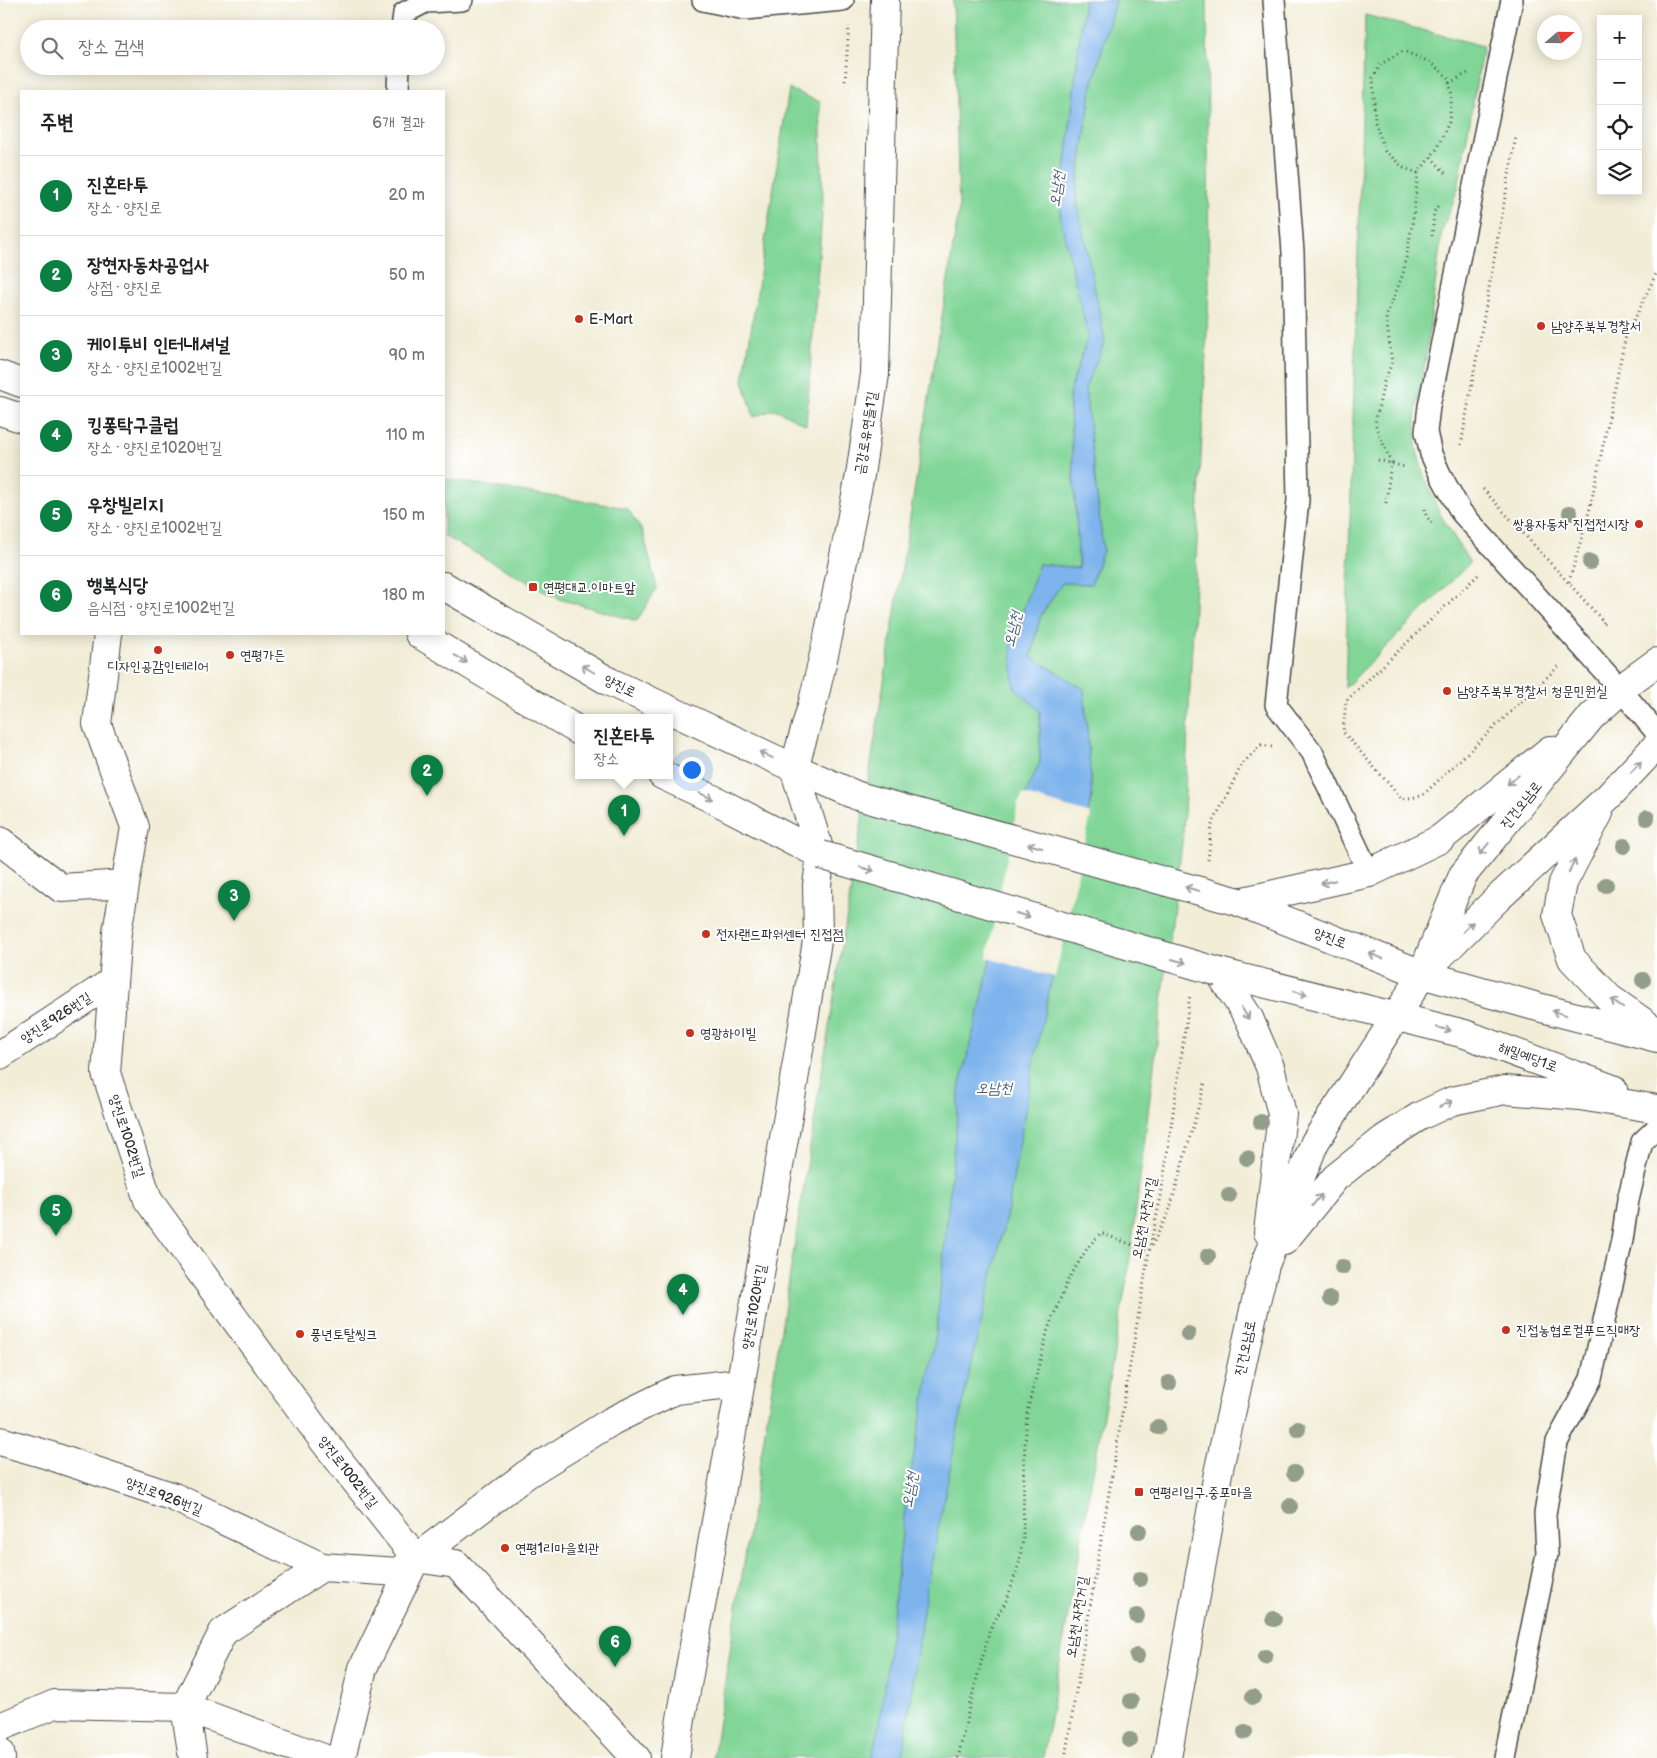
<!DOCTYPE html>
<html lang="ko">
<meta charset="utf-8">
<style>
body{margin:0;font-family:"Balsamiq Sans","Poor Story",sans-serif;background:#f6f6f6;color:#202124}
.controls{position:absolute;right:15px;top:15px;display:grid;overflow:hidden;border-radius:0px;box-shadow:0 2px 12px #0003}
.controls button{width:45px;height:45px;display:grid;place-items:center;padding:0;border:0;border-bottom:1px solid #e0e0e0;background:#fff;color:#202124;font:25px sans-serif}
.compass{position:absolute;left:1537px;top:15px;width:45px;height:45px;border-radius:50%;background:#fff;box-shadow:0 2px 12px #0003;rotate:70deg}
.you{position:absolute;left:691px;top:769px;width:18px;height:18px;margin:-12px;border:4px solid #fff;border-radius:50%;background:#1a73e8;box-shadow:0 0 0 8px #1a73e833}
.badge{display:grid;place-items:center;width:32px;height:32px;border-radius:50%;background:#0b8043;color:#fff;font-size:16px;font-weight:700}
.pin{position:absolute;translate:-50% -41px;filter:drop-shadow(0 1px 2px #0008)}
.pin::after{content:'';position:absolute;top:26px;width:18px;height:15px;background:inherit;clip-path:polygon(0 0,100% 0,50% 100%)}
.popup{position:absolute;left:575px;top:714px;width:98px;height:65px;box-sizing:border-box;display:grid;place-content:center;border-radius:0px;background:#fff;filter:drop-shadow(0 1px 4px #0005);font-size:16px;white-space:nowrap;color:#757577}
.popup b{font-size:19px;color:#202124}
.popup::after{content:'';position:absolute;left:50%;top:100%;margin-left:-10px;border:10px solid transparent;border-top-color:#fff}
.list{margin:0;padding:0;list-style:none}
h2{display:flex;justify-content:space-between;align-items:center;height:65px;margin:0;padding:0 20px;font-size:21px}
h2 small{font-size:16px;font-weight:400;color:#757577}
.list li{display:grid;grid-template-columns:32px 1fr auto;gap:15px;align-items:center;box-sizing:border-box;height:80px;padding:0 20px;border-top:1px solid #e0e0e0}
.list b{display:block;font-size:19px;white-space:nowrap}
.list p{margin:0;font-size:16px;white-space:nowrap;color:#757577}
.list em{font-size:16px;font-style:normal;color:#757577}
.icon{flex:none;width:28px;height:28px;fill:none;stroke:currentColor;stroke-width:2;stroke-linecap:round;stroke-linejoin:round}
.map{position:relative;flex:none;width:1657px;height:1758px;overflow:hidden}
.search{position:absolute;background:#fff;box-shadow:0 2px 12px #0003;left:20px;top:20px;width:425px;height:55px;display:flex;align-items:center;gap:12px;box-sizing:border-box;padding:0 18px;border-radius:28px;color:#757577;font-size:19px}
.panel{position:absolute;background:#fff;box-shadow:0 2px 12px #0003;left:20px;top:90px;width:425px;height:545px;border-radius:0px}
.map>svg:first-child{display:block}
.green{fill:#80d597;stroke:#568061}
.water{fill:#7eb4ed;stroke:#54708c}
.pier{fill:#f2edd7}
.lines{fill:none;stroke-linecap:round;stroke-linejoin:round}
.lane-casing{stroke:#494845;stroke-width:24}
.street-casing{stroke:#494845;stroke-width:30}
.secondary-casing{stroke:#494845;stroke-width:30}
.path{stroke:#494845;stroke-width:3;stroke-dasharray:1 4;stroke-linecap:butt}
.lane{stroke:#fff;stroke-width:21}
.street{stroke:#fff;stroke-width:28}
.secondary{stroke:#fff;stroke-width:28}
.secondary-bridge-casing{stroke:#494845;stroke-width:30;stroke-linecap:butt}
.secondary-bridge{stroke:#fff;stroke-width:28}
.tree{fill:#929e8a}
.oneway{stroke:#a0a0a0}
.poi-dot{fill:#c8321e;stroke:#fff;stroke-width:2}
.labels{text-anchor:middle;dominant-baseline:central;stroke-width:4;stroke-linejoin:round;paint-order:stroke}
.poi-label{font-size:14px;fill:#2b2b2b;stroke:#fff;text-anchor:start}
.street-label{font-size:14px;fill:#2b2b2b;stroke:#fff}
.water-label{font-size:15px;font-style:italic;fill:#485b6f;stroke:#fff}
</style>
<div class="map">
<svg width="1657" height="1758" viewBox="0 0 1657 1758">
<rect width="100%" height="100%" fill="#fff"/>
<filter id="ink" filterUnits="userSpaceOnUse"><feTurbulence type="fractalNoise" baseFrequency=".02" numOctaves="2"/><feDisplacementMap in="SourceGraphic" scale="10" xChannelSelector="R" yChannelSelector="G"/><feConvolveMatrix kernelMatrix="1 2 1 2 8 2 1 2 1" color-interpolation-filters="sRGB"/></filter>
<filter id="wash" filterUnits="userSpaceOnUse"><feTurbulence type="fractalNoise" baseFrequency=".0096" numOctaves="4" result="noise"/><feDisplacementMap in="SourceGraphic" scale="20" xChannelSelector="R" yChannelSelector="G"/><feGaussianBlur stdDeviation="1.12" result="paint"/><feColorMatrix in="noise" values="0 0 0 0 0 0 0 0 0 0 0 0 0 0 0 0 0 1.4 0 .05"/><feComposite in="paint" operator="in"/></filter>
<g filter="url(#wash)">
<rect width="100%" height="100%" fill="#f2edd7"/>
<!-- green -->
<path class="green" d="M953,0H1084L1060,217L1088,336L1069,394L1079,568L1039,564L1014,687L1040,710V762L1084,689L1031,657L1040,617L1062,583L1091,584L1103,550L1085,388L1105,341L1076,197L1091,91L1115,0H1207L1209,290L1183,835L1128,1273L1043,1758H713L959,209Z
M1365,15L1483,46L1458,188L1442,231L1425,363L1416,411V447L1423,473L1439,512L1470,563L1345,688Z
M789,89L820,102L823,202L806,425L775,409L754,417L743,381Z
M444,479L627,508L643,532L657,588L637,621L559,599L444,536Z"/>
<!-- water -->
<path class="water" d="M1084,0H1115L1091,91L1076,197L1105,341L1085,388L1103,550L1091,584L1062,583L1040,617L1031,657L1084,689L1092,796L1035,1056L1008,1208L967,1383L926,1590L902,1758H871L877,1737L886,1676L906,1499L936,1334L960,1084L984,990L1021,804L1040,762V711L1014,687L1011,646L1039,564L1079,568L1069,394L1088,336L1060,217Z"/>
<!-- pier -->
<path class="pier" d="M1023,794L1091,814L1055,977L987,958L1018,804Z"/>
</g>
<g filter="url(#ink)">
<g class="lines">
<defs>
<path id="lane" d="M703,0L745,9L843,0
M1274,0L1293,252L1298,500L1276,705L1312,752L1369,873
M1512,0L1429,406L1426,432L1431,454L1440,474L1461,512L1621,690L1657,733
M402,29L404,13L425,2L462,0
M398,91L399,66
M1505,1758L1547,1554L1545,1514L1557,1442L1591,1379L1622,1240L1628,1200L1642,1142L1657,1128"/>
<path id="street" d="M108,634L97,724L135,827L117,932L106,1073L148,1200L323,1440L416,1558L456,1564L636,1758
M0,841L61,888L125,884
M0,1055L113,981
M0,1441L45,1454L174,1497L322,1567L398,1572L527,1474L612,1421L675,1390L740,1383
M0,1727L55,1704L185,1707L223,1632L322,1567
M0,1752L1,1758
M193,1758L185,1707L323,1758
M341,1758L363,1668L416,1558
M675,1758L681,1719L789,1110L818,935L817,885L821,855L794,768L813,702L828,637L860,475L875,374L885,0"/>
<path id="secondary" d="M0,375L21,383
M0,411L21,418
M444,586L610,682L794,768L858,796
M419,634L579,731
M662,775L717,801L821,855
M1599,813L1563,883L1557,915L1572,959L1609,998L1657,1032
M1239,902L1422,974L1534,1006L1657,1038
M1239,902L1369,873L1440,839L1550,750
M1432,964L1497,899L1608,797L1657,745
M1219,972L1465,1034L1613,1089
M1219,972L1249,1018L1270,1067L1282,1114L1268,1232
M1284,1241L1335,1178L1384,1139L1420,1116L1452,1101L1505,1090L1580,1096L1657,1109
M1167,1758L1218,1473L1255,1305L1265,1265L1315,1142L1396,1017L1422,974L1463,875L1592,716L1631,681L1657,662"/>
</defs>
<!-- lane casing -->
<use href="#lane" class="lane-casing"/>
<!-- street casing -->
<use href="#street" class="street-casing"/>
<!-- secondary casing -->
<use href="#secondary" class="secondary-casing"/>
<!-- path -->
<path class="path" d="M845,81L849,26
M1449,83L1468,73
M1431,157L1447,175
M1432,236L1434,212L1439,204
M1461,445L1516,136
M1378,460L1405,467
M1483,489L1604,622L1601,625
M1386,503L1391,463L1375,423L1384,382L1392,363L1386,317L1403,274L1413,220L1418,173L1436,150L1449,122L1452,95L1448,77L1428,61L1403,51L1381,64L1373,78L1375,122L1385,151L1404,168L1418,173
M1425,509L1426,516L1432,523
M1478,575L1346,701L1343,732L1402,799L1422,796L1561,664
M1569,582L1590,508L1625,339L1657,272
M1208,860L1212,825L1242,764L1261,745L1272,747
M958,1758L970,1704L990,1629L1007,1599L1019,1563L1023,1540L1024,1462L1027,1412L1048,1329L1068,1280L1088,1247L1101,1233L1149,1251L1169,1212L1205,1083
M1065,1758L1149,1251L1161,1196L1190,995"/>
<!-- lane -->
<use href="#lane" class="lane"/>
<!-- street -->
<use href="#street" class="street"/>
<!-- secondary -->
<use href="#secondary" class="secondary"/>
<defs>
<path id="secondary-bridge" d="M858,796L1239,902
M821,855L1219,972"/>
</defs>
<!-- secondary-bridge casing -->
<use href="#secondary-bridge" class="secondary-bridge-casing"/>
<!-- secondary-bridge -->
<use href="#secondary-bridge" class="secondary-bridge"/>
</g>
<!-- trees -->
<g class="tree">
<circle cx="1570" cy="513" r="8"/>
<circle cx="1590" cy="562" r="8"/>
<circle cx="1647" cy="818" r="8"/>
<circle cx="1624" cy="846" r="8"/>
<circle cx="1606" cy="885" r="8"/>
<circle cx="1643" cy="980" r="8"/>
<circle cx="1261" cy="1122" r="8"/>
<circle cx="1247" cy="1158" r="8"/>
<circle cx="1229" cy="1195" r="8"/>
<circle cx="1208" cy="1256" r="8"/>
<circle cx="1342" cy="1267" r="8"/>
<circle cx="1330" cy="1299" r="8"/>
<circle cx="1188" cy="1334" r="8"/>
<circle cx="1169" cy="1383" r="8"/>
<circle cx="1158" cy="1427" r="8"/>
<circle cx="1298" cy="1429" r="8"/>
<circle cx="1294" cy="1473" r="8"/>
<circle cx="1290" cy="1506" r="8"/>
<circle cx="1139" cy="1531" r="8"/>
<circle cx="1140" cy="1579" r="8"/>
<circle cx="1137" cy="1616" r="8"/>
<circle cx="1274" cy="1619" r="8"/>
<circle cx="1137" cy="1656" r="8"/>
<circle cx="1265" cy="1657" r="8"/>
<circle cx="1253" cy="1697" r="8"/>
<circle cx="1131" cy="1701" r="8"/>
<circle cx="1245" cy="1732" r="8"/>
<circle cx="1130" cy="1740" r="8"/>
</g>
<!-- one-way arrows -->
<defs><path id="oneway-shaft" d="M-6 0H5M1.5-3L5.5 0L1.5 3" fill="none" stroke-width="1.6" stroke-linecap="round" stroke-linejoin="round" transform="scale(1.25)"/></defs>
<g class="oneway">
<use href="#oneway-shaft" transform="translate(461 659) rotate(31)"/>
<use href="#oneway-shaft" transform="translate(588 669) rotate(-150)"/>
<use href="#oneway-shaft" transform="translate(766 755) rotate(-155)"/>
<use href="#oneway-shaft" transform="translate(1636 767) rotate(-46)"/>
<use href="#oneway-shaft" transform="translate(1513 780) rotate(141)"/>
<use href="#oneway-shaft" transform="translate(706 796) rotate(25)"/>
<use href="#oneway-shaft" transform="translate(1035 846) rotate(-164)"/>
<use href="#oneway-shaft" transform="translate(1484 849) rotate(129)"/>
<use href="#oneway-shaft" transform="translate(1572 866) rotate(-63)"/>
<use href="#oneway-shaft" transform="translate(867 869) rotate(16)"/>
<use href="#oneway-shaft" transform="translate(1328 882) rotate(167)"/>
<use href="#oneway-shaft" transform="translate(1192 889) rotate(-164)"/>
<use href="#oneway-shaft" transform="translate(1023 915) rotate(16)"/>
<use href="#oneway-shaft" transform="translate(1468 927) rotate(-45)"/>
<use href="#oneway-shaft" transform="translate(1376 956) rotate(-159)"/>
<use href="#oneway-shaft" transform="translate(1179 961) rotate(16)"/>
<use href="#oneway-shaft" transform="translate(1300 993) rotate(14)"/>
<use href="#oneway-shaft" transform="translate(1617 1004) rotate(-145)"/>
<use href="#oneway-shaft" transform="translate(1245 1013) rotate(58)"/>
<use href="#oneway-shaft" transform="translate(1559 1013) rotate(-165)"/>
<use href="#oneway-shaft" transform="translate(1444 1029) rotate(14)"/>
<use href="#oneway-shaft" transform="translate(1446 1104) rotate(-24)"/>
<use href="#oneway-shaft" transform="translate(1317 1200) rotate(-51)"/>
</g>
</g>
<!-- markers -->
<g class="poi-dot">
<circle cx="579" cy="319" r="5"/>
<circle cx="1541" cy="326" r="5"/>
<circle cx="1639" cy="524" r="5"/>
<rect x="528" y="582" width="10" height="10" rx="2.5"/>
<circle cx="158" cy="650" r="5"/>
<circle cx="230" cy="655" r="5"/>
<circle cx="1447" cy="691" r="5"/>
<circle cx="706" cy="934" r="5"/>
<circle cx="690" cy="1033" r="5"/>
<circle cx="1506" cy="1330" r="5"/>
<circle cx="300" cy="1334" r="5"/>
<rect x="1134" y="1487" width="10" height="10" rx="2.5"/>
<circle cx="505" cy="1548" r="5"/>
</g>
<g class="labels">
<!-- poi labels -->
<g class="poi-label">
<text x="589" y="319">E-Mart</text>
<text x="1551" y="326">남양주북부경찰서</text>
<text x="1629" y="524" text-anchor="end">쌍용자동차 진접전시장</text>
<text x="543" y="587">연평대교.이마트앞</text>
<text x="240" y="655">연평가든</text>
<text x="158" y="666" text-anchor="middle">디자인공감인테리어</text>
<text x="1457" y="691">남양주북부경찰서 청문민원실</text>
<text x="716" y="934">전자랜드파워센터 진접점</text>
<text x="700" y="1033">영광하이빌</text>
<text x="1516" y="1330">진접농협로컬푸드직매장</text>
<text x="310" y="1334">풍년토탈씽크</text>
<text x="1149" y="1492">연평리입구.중포마을</text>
<text x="515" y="1548">연평1리마을회관</text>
</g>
<!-- street labels -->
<g class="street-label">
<text transform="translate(866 433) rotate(-81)">금강로유연들1길</text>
<text transform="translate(620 686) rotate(26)">양진로</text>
<text transform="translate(1521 805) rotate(-51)">진건오남로</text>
<text transform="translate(1330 938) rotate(21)">양진로</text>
<text transform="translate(56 1018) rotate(-33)">양진로926번길</text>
<text transform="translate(1528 1057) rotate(20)">해밀예당1로</text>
<text transform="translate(127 1136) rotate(72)">양진로1002번길</text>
<text transform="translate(1144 1218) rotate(-79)">오남천 자전거길</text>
<text transform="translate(754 1307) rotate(-80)">양진로1020번길</text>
<text transform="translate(1245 1348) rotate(-78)">진건오남로</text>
<text transform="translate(348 1472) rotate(52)">양진로1002번길</text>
<text transform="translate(164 1496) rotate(21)">양진로926번길</text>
<text transform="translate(1077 1617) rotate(-81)">오남천 자전거길</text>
</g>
<!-- water labels -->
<g class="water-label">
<text transform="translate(1057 189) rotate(-82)">오남천</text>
<text transform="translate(1013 629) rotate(-77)">오남천</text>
<text x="994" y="1088">오남천</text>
<text transform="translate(910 1490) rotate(-80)">오남천</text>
</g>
</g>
</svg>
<div class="controls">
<button>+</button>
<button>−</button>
<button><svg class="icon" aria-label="locate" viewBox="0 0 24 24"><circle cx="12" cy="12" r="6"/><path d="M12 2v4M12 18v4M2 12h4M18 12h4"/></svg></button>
<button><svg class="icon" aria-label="layers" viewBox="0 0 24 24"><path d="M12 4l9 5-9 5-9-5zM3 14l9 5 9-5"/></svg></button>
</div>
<svg class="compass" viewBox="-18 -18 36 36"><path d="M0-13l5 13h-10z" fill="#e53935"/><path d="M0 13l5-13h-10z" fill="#757577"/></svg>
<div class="you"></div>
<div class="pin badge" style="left:624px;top:836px">1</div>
<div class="popup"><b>진혼타투</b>장소</div>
<div class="pin badge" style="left:427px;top:796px">2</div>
<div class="pin badge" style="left:234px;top:921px">3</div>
<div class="pin badge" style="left:683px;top:1315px">4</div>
<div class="pin badge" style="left:56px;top:1236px">5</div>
<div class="pin badge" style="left:615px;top:1667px">6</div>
<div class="search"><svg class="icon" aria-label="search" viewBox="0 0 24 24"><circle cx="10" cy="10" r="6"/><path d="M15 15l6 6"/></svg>장소 검색</div>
<section class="panel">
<h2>주변<small>6개 결과</small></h2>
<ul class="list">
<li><span class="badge">1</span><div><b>진혼타투</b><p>장소 · 양진로</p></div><em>20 m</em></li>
<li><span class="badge">2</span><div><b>장현자동차공업사</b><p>상점 · 양진로</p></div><em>50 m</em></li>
<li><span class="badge">3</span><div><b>케이투비 인터내셔널</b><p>장소 · 양진로1002번길</p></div><em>90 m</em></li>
<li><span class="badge">4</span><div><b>킹퐁탁구클럽</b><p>장소 · 양진로1020번길</p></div><em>110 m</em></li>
<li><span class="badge">5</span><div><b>우창빌리지</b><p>장소 · 양진로1002번길</p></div><em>150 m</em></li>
<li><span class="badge">6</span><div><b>행복식당</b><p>음식점 · 양진로1002번길</p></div><em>180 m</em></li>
</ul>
</section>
</div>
